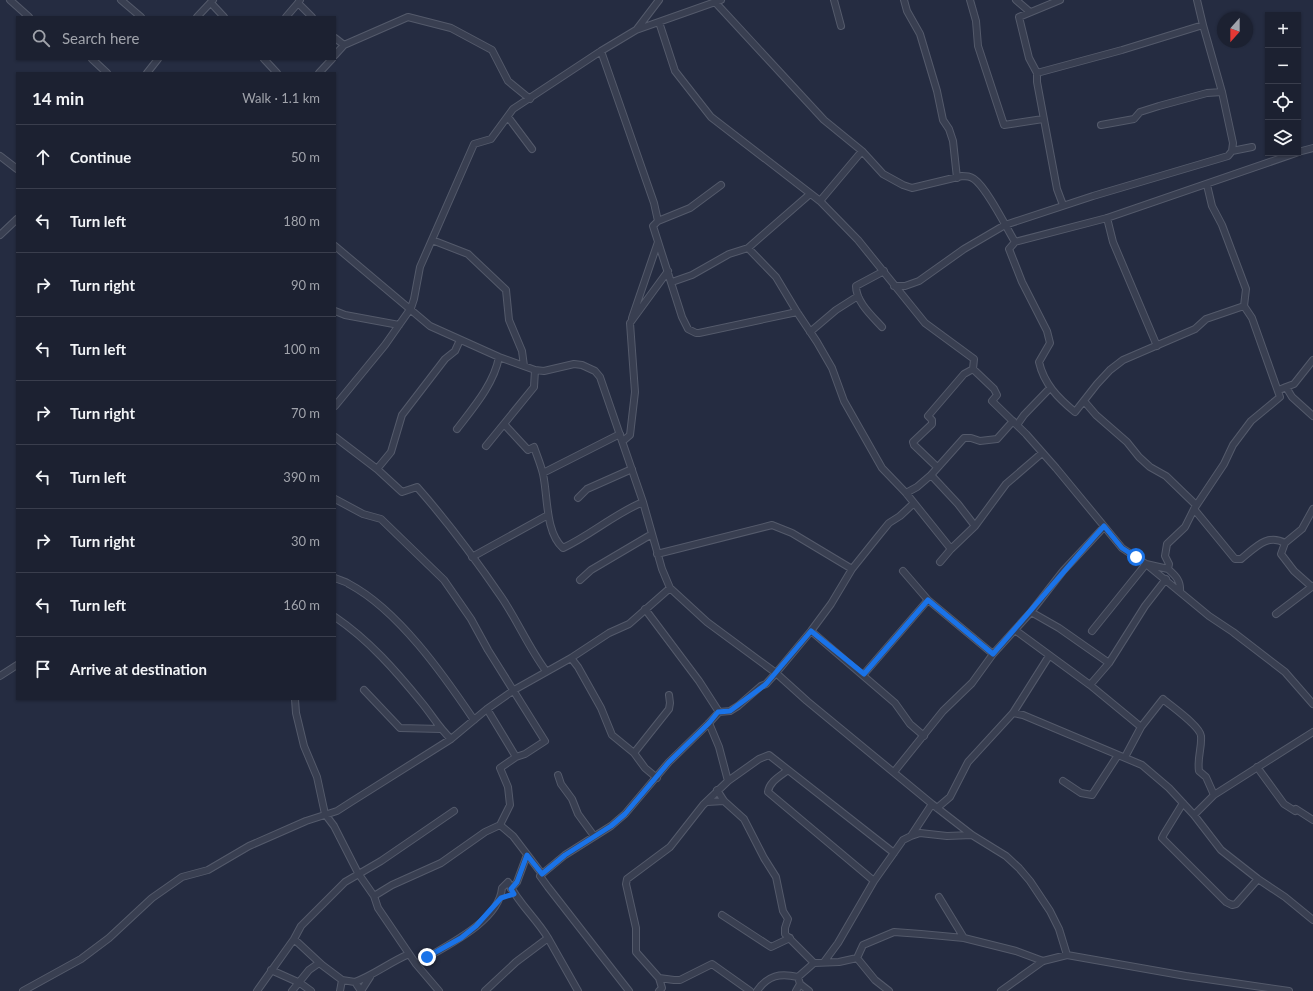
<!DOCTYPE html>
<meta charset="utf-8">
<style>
body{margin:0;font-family:Lato,sans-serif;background:#292e3d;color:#f1f3f6}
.controls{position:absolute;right:12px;top:12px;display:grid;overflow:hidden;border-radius:0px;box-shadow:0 1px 3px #0004}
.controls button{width:36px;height:36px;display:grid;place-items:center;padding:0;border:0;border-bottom:1px solid #3a3e4d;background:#1c2131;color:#f1f3f6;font:20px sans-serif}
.compass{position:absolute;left:1217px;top:12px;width:36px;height:36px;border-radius:50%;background:#1c2131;box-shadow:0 1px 3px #0004;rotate:201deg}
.stop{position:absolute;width:12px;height:12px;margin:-9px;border:3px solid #1a73e8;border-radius:50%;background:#fff}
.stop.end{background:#1a73e8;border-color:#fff;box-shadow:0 1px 4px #0008}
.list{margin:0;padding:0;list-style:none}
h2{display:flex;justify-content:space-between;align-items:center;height:52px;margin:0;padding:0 16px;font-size:17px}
h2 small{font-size:13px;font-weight:400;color:#a0a3ab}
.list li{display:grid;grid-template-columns:26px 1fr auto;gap:12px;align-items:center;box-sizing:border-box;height:64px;padding:0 16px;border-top:1px solid #3a3e4d}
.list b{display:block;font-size:15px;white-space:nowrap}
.list em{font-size:13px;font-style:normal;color:#a0a3ab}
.icon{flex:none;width:22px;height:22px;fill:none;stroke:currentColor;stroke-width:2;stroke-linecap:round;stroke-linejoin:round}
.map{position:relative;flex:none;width:1313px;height:991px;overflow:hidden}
.search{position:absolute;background:#1c2131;box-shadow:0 1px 3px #0004;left:16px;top:16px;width:320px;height:44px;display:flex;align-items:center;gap:10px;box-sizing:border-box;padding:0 14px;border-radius:0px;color:#a0a3ab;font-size:15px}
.panel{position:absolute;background:#1c2131;box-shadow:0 1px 3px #0004;left:16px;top:72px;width:320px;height:628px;border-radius:0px}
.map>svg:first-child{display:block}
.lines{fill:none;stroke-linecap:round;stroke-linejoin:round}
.street-casing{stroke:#545a6b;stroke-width:8}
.street{stroke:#393f51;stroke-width:6}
.route{stroke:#1a73e8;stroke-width:5}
</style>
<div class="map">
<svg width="1313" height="991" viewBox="0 0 1313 991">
<rect width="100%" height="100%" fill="#252c41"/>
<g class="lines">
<defs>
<path id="street" d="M10,0L29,17
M121,0L141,17
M300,0L298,3L312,17
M834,0L841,26
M904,0L907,11L920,34L937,91L943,120L949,129L953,141L957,178
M970,0L976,21L978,46L1004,125L1043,119
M1016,0L1030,12
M1197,0L1203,25
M715,2L824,120L862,151L883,174L903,185L912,188L962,176C967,176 970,176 974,179C987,188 1006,227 1015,242L1107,218L1296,153
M211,3L224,17
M197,17L213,0
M286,17L298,3
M659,22L675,71L711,117L820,201
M637,29L659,0
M335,38L344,45
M601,51L654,203L658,221L653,226L682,317L688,329L696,333H699L797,312
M335,55L344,45L408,17L451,28L492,50L508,81L530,99
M92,59L107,73
M264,59L277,73
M147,73L158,59
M319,73L332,59
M1037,73L1029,58L1019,17L1060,0
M508,117L532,149
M1101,125L1134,119L1140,112L1159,106L1207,93L1222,92
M862,151L820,201L858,240L925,323L974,359L973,369L994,389L997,395L992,401L1026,434L1056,468L1122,548L1146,564L1209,616L1233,632L1285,672L1313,704
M1232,151L1252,147
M1298,152L1313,148
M0,156L17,169
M1107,218L1113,242L1157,346
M658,221L690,208L721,185
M0,235L17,219
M432,240L468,254L506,290L509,320L522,351L524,366
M1015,242L1009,249L1022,282L1047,331L1050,343L1039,362C1044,384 1058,398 1075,412L1097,384L1110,370L1123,360L1195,329L1206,319L1244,306
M335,246L430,326L499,357L535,370L544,371L574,364L582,365L595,371L600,377L643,502L662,569L670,588L707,622L776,673L807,701L932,804L972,835L1006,856L1019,868L1030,881L1050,911L1059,929L1067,955
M748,248L776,277L797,312L817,342L832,368L844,401L882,468L906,493L951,549L975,526
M672,282L692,275L729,254L748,248L810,194
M894,286H905L919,281L964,249L1005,225L1093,196L1228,156L1232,151L1233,143L1222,92L1203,25L1122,50L1037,73V82L1057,189L1063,205
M335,311L345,315L399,325
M632,318L658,242
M882,327C872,316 856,302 856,286L884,271
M810,332L836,310L858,296
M1286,387L1294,384L1313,360
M1279,390L1286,387L1292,397L1313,416
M1084,401L1096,415L1127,442L1139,457L1150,467L1166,476L1196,505
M335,406L385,345L411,308L414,299L420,267L474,144L491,139L513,109L601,51L636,30L721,0
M504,424L528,450L534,447C537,456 541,465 543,474C548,496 545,532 563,548C591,535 614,514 643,502
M1017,425L1024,415L1050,388
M457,429C473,408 494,384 499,357
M335,437L377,469L402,492L417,487C448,522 476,560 502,598C518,622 529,648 546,671
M623,441L630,435L635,392L630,323L668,271
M486,446L534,387L535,370
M937,467L914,445L913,442L932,424V420L928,416L964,374L973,369
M377,469L391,452L402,415L445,359L455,351L460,340
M543,473L620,434
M931,475L964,438H971L980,441L997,439L1013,421
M906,493L917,487L931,475L958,504L975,526L1006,484L1042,453
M578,498L587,489L632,469
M335,499L363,514L381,519L444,580L471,619L488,650L545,741L525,754L516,757L487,709
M1194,509L1235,559H1241C1255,548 1267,533 1285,543
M657,554L772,525L792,533L852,569
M472,557L548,515
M940,562L951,549
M1168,569C1176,576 1181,581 1180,592
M903,571L928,600L993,654
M335,578C339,580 345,581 349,584C398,610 443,674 474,720
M580,580L591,570L652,534
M1312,587L1294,571L1281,554L1285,543L1302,529L1313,509
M645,609L699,681L719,712
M1031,612L1059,628L1109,663
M1276,614L1313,586
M335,617C369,640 396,671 422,703C432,715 439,728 451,739
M1015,630L1090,685L1141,727
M811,631L895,703L910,724L924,736
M1092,631L1146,564L1168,569L1169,564L1165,556L1167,544L1185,527L1194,509L1224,464L1233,445L1251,421L1280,397L1252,318L1244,306L1246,289L1222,225L1212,206L1207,185
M571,658L578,667L601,708L612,735L634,753L645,768L657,778
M864,674L928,600
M0,676L17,665
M1090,685L1109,663L1145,606L1166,579
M364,690L400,728L441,729
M295,699L296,713L304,746L317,777L325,814L334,826L358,873L374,896L378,908L416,964L439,991
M1013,713L1023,715L1142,765L1169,788L1194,815L1221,850L1258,879L1285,897L1313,920
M634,753L669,709L670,703L669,695
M516,757L500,768L508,787L510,805L500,825L513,836L542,874L540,876L548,887L629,991
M1125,757L1141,727L1163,699C1172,707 1200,726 1201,736C1202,748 1197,758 1199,771L1206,777L1214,795
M1257,767L1284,804L1295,811L1296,809L1313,820
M788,770C780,776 769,782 768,792L874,881
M894,772L943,711L972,683L993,654L1031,612L1063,571L1104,527
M558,775L561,784L572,799L578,814L594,836
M728,781L759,759L769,755L894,853
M1063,781L1081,793L1092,795L1118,755
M717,790L724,801L744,819L764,858L776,877L783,911L788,919L785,928V934L814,963
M707,802L724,801
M1183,803L1164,834L1162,838L1226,902L1232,905L1236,904L1258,879
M937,808L950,797L968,762L1013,713L1049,656
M1194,815L1214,795L1313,732
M911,836L920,833L947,836L972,835
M542,874L565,855L611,826L625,814L669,762L709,723L719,712L730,711L738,706L761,686L766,684L776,673L811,631L831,604L852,569L880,534L889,523L900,516L914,503
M511,889L517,882L527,855
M374,896L392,885L441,863L485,832L500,825
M939,897L964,938
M722,915L771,947L790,938
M294,939L322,965L342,980L355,982L361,991
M857,958L875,980L889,991
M824,962L838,943L874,881L903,840L911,836L932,804
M416,964C441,948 499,923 502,888L508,882C518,903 536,918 548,938
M271,970L300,983L311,991
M659,978L674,980H680L712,964L750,991
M355,982C374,975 390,962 409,954
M800,984L809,991
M23,991L81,959L109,938L152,898L182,877L208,870L249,846L306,821L337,811L351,802L451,739L487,709L514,690L571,658L609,633L629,624L670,588
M257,991L294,939L301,926L345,882L381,861L454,811
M292,991L309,970L319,963
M340,991L342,980
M361,991L370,977
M485,991L516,962L548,938L578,991
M659,991L662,988L659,978L636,952V928L626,884L627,879L670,847L703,805L728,781L719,747L709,723
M757,991C768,975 780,973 798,977
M796,991L800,984L798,977L814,963L839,962L857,958L863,945L894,932L921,934L964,938L1016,951L1043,961
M1001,991L1043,961L1067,955L1186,976L1289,991"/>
</defs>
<!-- street casing -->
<use href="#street" class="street-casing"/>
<!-- street -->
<use href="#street" class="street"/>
</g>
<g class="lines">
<!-- route -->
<path class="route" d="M427,957L461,938L476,926L501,898L514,894L511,889L517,882L527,855L542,874L565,855L611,826L625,814L669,762L709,723L718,712L730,711L766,684L811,631L864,674L928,600L993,654C1030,612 1066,568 1104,526L1122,548L1136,557"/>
</g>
</svg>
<div class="controls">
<button>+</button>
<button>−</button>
<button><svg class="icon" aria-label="locate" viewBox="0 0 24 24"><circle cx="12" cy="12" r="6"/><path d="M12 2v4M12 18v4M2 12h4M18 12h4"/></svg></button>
<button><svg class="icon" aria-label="layers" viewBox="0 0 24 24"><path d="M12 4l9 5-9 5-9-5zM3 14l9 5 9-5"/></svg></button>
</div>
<svg class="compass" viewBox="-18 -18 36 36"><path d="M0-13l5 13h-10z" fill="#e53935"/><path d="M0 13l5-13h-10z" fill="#a0a3ab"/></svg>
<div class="stop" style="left:1136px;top:557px"></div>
<div class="stop end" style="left:427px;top:957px"></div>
<div class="search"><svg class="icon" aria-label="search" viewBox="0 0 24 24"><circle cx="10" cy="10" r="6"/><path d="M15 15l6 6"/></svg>Search here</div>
<section class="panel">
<h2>14 min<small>Walk · 1.1 km</small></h2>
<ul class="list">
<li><svg class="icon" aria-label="ahead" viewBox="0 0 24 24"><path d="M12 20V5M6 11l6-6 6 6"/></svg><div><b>Continue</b></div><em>50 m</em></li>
<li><svg class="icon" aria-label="left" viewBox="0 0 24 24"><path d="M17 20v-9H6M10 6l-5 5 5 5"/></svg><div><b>Turn left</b></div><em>180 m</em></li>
<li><svg class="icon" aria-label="right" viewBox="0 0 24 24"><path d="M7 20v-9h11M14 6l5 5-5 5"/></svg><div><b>Turn right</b></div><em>90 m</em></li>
<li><svg class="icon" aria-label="left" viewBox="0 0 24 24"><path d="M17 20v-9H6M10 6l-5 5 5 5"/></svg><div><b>Turn left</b></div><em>100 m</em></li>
<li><svg class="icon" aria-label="right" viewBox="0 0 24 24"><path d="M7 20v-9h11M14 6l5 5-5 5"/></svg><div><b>Turn right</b></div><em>70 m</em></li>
<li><svg class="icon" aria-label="left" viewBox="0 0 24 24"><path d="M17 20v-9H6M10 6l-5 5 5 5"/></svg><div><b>Turn left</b></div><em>390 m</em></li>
<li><svg class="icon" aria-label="right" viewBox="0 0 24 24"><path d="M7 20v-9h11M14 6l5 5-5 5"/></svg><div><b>Turn right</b></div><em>30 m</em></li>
<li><svg class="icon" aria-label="left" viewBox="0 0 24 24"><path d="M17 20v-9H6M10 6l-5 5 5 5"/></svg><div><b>Turn left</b></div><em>160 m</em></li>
<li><svg class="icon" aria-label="arrive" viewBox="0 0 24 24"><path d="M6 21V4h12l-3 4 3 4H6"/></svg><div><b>Arrive at destination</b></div></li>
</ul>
</section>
</div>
